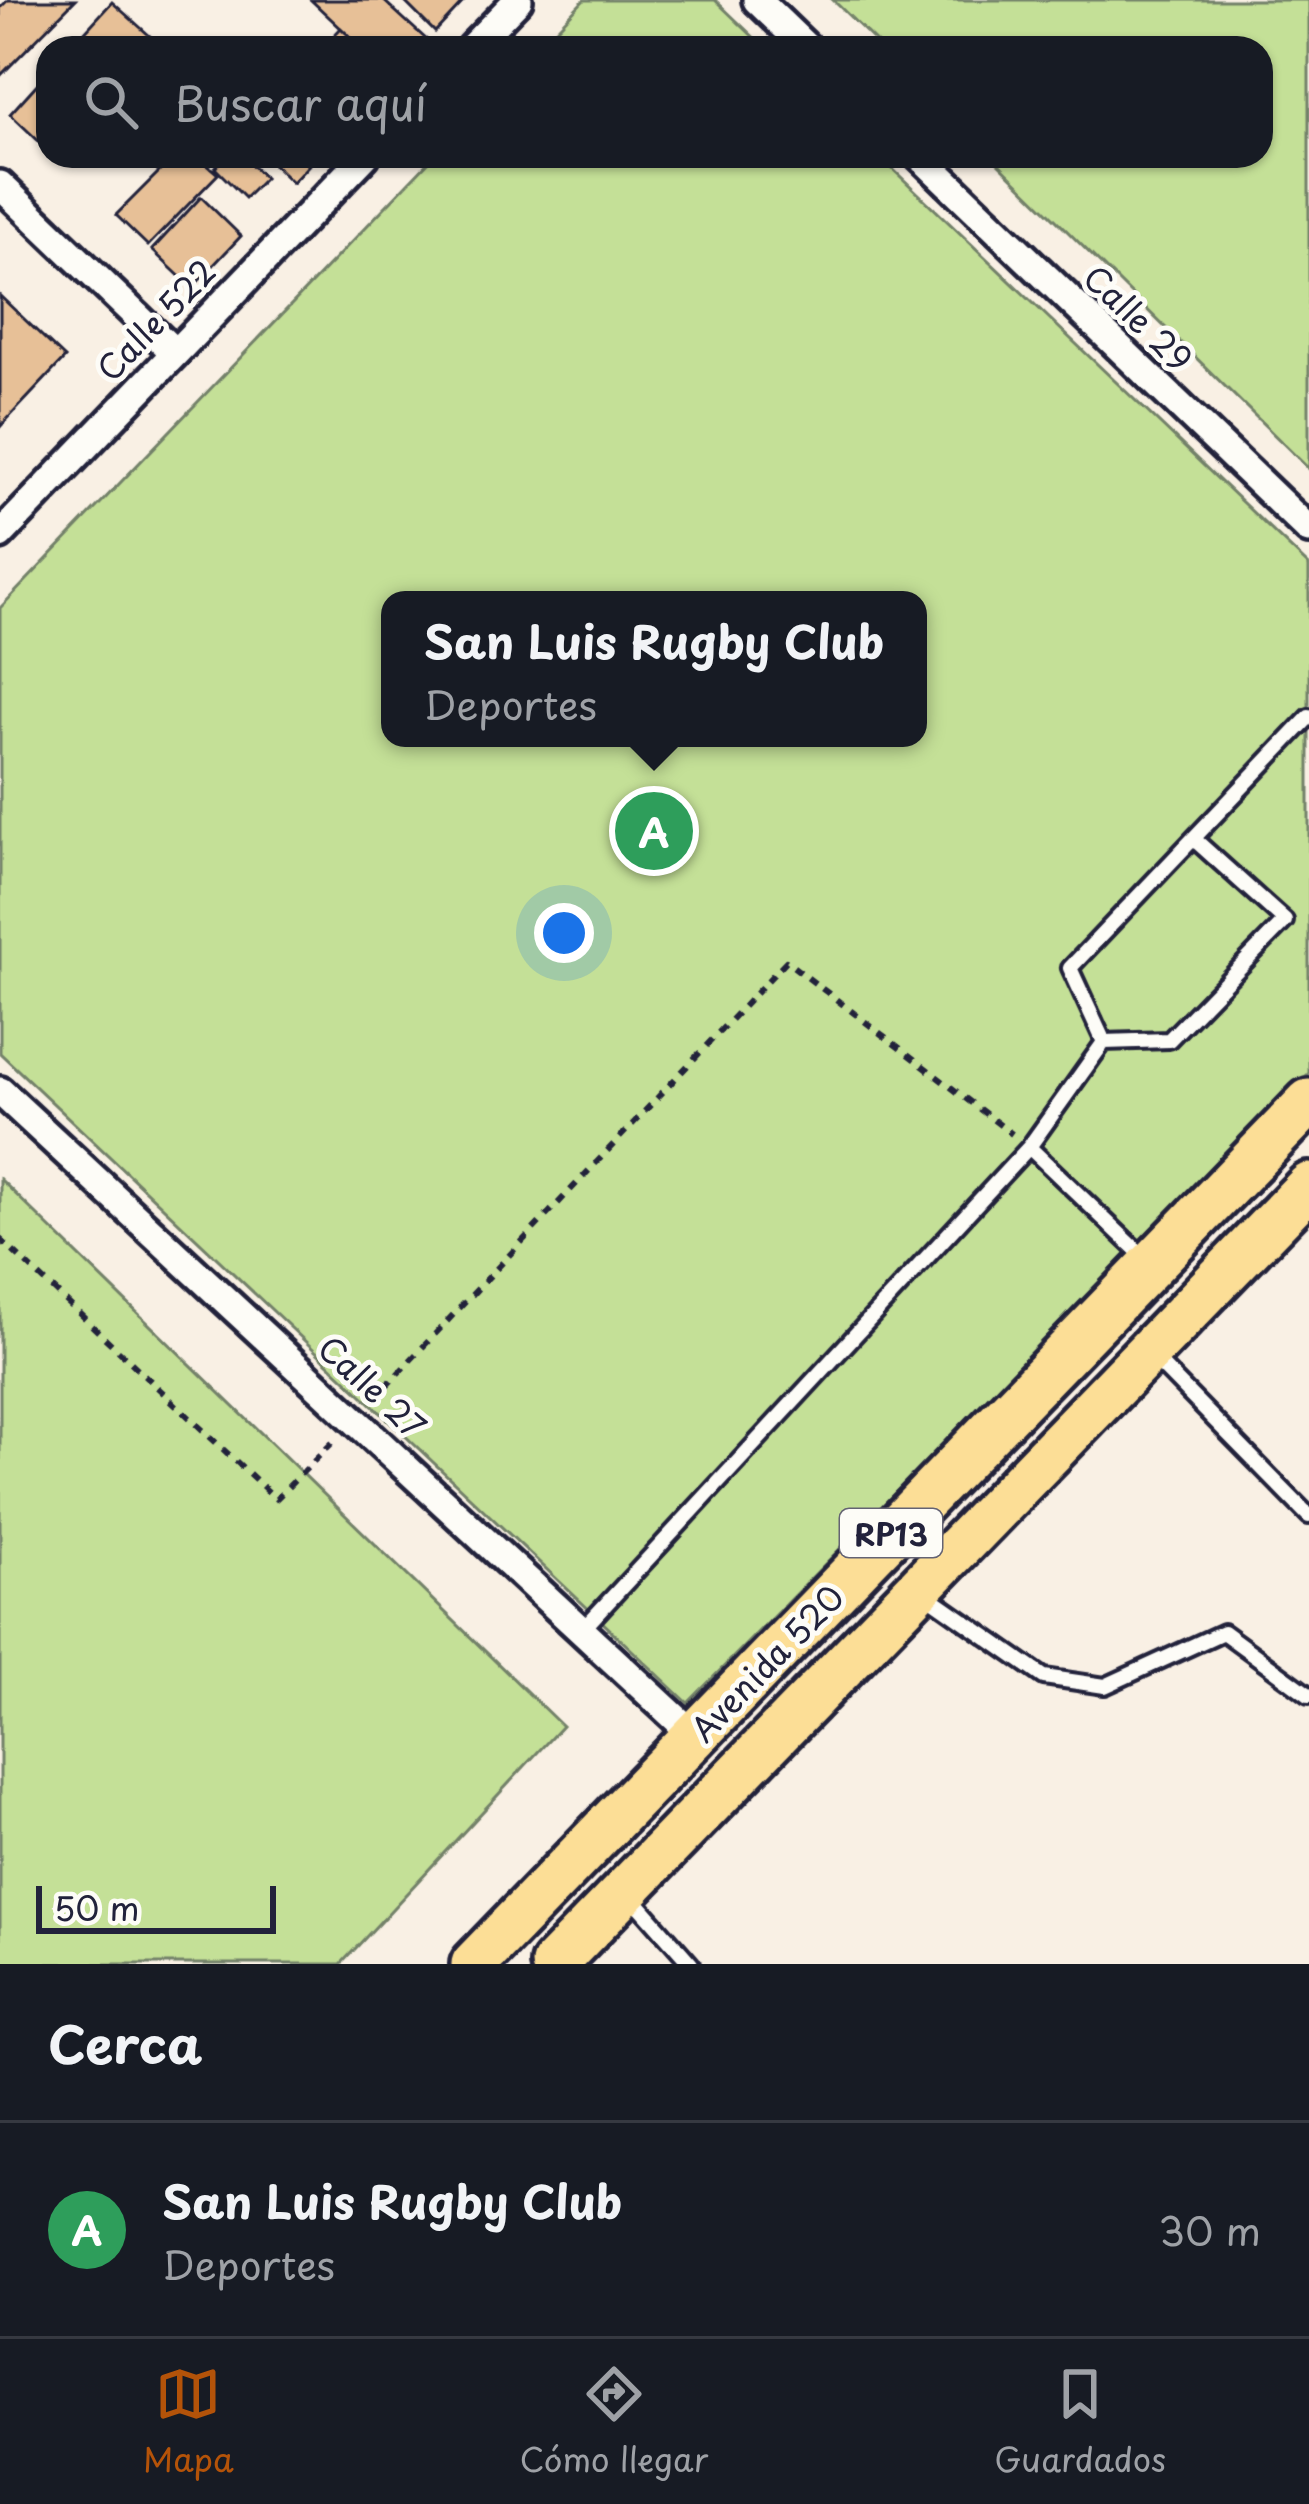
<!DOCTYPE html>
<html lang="es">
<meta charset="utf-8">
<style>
body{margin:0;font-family:"Playpen Sans",sans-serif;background:#20242c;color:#f1f3f6}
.scale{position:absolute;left:36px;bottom:30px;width:240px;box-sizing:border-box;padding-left:12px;border:6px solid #22223b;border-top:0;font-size:33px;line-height:42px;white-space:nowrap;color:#22223b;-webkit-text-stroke:9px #fdfcf7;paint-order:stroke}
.you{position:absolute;left:564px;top:933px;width:42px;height:42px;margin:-30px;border:9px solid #fff;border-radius:50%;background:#1a73e8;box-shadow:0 0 0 18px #1a73e833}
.badge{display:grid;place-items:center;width:78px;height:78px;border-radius:50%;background:#b45309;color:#fff;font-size:39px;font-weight:700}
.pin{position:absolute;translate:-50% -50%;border:6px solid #fff;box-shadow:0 3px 12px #0006}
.popup{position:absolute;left:381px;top:591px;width:546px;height:156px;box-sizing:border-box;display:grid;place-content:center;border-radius:24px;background:#171b24;filter:drop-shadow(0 3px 9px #0005);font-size:39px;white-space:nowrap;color:#9ea1a6}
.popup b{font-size:45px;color:#f1f3f6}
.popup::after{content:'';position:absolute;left:50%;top:100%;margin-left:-24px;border:24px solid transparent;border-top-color:#171b24}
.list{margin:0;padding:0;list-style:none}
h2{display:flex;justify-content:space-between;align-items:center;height:156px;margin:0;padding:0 48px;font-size:51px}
h2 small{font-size:39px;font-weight:400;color:#9ea1a6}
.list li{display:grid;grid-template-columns:78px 1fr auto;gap:36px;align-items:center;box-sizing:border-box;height:216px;padding:0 48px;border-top:3px solid #363941}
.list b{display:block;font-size:45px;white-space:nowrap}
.list p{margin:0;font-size:39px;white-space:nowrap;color:#9ea1a6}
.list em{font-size:39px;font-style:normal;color:#9ea1a6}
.icon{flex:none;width:66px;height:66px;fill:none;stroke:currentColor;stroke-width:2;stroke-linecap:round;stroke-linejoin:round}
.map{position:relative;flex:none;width:1309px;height:1964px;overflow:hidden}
.search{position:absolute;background:#171b24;box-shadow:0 3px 9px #0004;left:36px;right:36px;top:36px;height:132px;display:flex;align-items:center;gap:30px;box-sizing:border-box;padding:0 42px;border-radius:36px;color:#9ea1a6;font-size:45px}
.sheet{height:372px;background:#171b24}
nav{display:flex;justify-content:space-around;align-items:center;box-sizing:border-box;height:168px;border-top:3px solid #363941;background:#171b24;font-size:33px;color:#9ea1a6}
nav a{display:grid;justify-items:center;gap:6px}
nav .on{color:#b45309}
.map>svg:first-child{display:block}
.green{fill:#c4e097;stroke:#738169;stroke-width:3;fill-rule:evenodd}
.building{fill:#e7c097;stroke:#22223b;stroke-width:3}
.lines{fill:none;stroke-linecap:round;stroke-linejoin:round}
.lane-casing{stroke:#22223b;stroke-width:22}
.street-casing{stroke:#22223b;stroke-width:36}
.primary-casing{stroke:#22223b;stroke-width:54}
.path{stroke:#22223b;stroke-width:6;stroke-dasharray:9 9;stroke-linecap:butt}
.lane{stroke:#fdfcf7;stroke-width:14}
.street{stroke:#fdfcf7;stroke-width:27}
.primary{stroke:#fcde96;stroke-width:45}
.labels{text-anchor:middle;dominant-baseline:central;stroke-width:10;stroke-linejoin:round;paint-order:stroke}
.shield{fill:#fdfcf7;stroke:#646373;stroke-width:3}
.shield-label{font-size:30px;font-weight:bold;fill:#22223b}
.street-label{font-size:33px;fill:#22223b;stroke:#fdfcf7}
</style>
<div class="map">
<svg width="1309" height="1964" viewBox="0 0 1309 1964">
<rect width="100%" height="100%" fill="#f9f0e4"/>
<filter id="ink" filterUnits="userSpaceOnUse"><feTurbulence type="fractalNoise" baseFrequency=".00833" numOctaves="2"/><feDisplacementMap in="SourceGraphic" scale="24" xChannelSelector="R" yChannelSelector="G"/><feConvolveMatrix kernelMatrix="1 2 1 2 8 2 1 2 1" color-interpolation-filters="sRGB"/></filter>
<g filter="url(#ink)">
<!-- green -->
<path class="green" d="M584,0H715L765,48H538Z
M833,0H1309V469L991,156H1261V48H882Z
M434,156H879L1309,566V1073L688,1703L0,1053V608ZM390,600H918V738H390Z
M0,1179L562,1726L341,1964H0Z"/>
<!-- building -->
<path class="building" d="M8,0H75L0,76V8Z
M311,0H383L427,40L420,48H362Z
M403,0H465L435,32Z
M112,2L150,36L139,48H70Z
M341,28L362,48H322Z
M48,72V143L45,147L10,114Z
M175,156H197L218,174L148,246L116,215Z
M225,156H242L265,178L245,198L215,168Z
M265,156H317L292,183Z
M201,197L241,236L192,288L152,250Z
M0,296L65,358L0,427Z"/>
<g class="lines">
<defs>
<path id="lane" d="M1104,1042L1070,968L1309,717
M1148,1261L1029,1147L1104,1042L1169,1040L1285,921L1195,840
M1153,1357L1309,1516
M924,1593L1044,1677L1105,1686L1223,1632L1309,1695
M583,1629L1029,1147
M631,1896L691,1964"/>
<path id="street" d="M757,0L807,48
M471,48L518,0
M920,156L1309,530
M0,185L173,351
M0,535L365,156
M0,1091L695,1736"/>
<path id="primary" d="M474,1964L1309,1102
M554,1964L1309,1186"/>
</defs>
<!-- lane casing -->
<use href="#lane" class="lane-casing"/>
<!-- street casing -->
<use href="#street" class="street-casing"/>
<!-- primary casing -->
<use href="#primary" class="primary-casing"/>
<!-- path -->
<path class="path" d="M0,1239L276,1499L335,1440
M373,1400L786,961L1012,1134"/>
<!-- lane -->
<use href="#lane" class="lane"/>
<!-- street -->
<use href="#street" class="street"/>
<!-- primary -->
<use href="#primary" class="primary"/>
</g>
</g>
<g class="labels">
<!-- shield labels -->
<rect class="shield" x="840" y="1509" width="102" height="48" rx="9"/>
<g class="shield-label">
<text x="891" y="1533">RP13</text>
</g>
<!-- street labels -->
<g class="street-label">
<text transform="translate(1139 317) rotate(44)">Calle 29</text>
<text transform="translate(155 319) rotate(-46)">Calle 522</text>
<text transform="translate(373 1386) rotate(43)">Calle 27</text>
<text transform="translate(766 1662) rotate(-46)">Avenida 520</text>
</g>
</g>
</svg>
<div class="scale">50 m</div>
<div class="you"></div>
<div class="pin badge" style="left:654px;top:831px;background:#2e9e5b">A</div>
<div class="popup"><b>San Luis Rugby Club</b>Deportes</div>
<div class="search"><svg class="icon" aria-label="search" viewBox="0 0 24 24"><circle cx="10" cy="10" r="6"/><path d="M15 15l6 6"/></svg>Buscar aquí</div>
</div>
<section class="sheet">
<h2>Cerca<small></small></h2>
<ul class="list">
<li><span class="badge" style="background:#2e9e5b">A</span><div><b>San Luis Rugby Club</b><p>Deportes</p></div><em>30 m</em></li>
</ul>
</section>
<nav>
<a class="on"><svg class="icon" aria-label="map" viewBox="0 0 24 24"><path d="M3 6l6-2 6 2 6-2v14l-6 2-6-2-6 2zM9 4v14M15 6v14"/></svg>Mapa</a>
<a><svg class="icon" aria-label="directions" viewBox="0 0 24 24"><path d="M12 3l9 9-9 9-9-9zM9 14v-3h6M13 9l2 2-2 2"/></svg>Cómo llegar</a>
<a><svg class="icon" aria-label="saved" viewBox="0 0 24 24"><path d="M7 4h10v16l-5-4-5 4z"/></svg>Guardados</a>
</nav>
